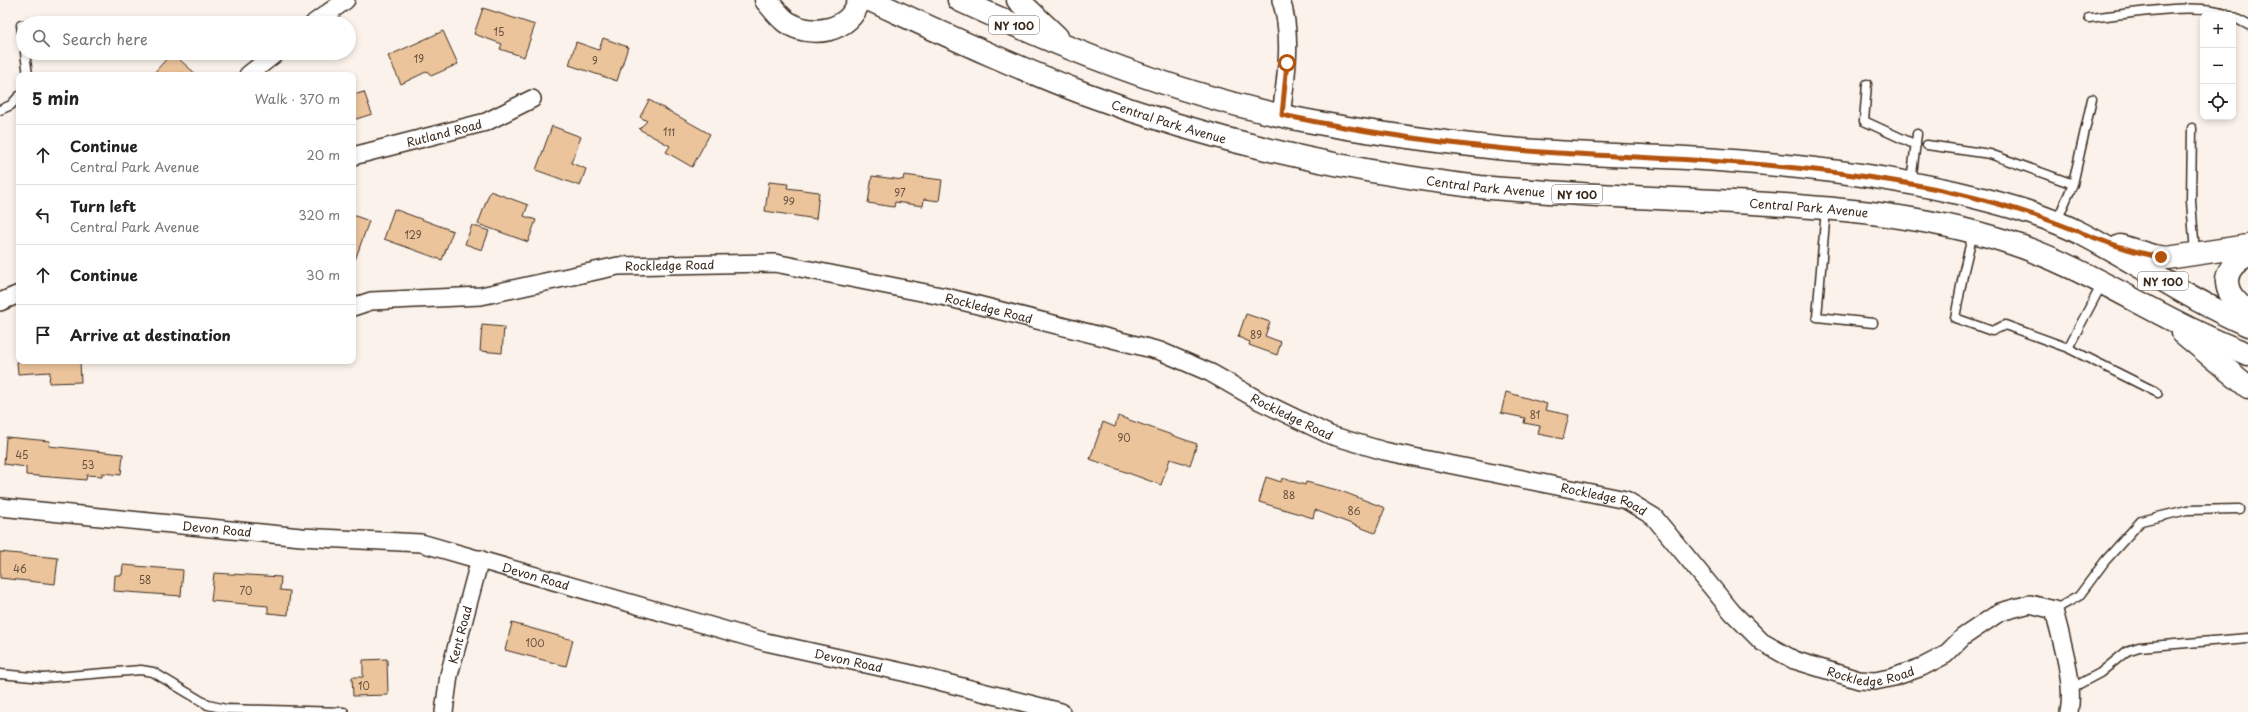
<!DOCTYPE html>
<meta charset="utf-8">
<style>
body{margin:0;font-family:"Playpen Sans",sans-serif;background:#f6f6f6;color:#222}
.controls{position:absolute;right:12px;top:12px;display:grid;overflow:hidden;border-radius:8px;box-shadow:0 2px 6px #0003}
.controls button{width:36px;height:36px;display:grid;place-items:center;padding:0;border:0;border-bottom:1px solid #e0e0e0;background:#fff;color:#222;font:20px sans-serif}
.stop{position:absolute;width:12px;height:12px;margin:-9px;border:3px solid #b45309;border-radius:50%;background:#fff}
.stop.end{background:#b45309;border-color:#fff;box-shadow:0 1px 4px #0008}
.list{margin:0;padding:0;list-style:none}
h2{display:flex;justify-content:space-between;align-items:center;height:52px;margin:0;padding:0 16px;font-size:17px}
h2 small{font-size:13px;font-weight:400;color:#767676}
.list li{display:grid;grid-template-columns:26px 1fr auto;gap:12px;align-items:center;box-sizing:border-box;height:60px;padding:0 16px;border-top:1px solid #e0e0e0}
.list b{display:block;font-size:15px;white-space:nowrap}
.list p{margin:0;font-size:13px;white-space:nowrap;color:#767676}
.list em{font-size:13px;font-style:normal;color:#767676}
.icon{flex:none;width:22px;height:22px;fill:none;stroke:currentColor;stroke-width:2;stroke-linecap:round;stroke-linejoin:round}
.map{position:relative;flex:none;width:2248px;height:712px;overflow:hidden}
.search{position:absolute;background:#fff;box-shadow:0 2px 6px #0003;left:16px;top:16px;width:340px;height:44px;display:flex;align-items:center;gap:10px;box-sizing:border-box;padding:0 14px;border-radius:22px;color:#767676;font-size:15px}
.panel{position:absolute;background:#fff;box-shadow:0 2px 6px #0003;left:16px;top:72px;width:340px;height:292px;border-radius:8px}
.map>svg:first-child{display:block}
.building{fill:#ecc49c;stroke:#3b2a1e}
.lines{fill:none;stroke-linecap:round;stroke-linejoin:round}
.service-casing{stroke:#3b2a1e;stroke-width:11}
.minor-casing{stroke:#3b2a1e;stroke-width:20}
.primary-casing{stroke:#3b2a1e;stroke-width:25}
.service{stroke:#fff;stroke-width:8}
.minor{stroke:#fff;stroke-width:17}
.primary{stroke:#fff;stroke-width:22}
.route{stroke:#b45309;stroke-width:5}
.labels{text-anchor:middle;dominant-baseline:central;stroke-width:3;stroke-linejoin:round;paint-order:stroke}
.number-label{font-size:10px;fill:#67503e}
.shield{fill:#fff;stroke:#766a62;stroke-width:1}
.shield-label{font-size:11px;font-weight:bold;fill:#3b2a1e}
.street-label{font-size:12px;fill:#3b2a1e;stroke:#fff}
</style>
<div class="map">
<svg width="2248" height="712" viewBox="0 0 2248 712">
<rect width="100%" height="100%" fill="#fbf3eb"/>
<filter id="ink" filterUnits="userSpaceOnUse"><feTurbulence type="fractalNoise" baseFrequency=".025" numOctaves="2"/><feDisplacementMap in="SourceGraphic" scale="8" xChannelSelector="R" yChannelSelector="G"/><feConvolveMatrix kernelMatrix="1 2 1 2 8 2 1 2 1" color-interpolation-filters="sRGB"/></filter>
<g filter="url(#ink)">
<!-- building -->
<path class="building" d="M483,8L535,25L524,57L500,49L502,44L474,34Z
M443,31L458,64L431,76L428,71L401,84L388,56Z
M603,38L628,47L617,81L569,65L576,42L599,50Z
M172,53L197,75H152Z
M364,92L372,114L353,120V95Z
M649,100L710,134L692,167L666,152L670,146L639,129L647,121L640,117Z
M552,126L581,137L571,163L586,169L580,186L536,170Z
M904,175L942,180L939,201L924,199L923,206L895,202L894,207L868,203L872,176L903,180Z
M769,182L788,184L787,188L819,192L816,219L765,211Z
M490,191L528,205L524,216L536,220L528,242L478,224Z
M394,209L453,231L442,260L384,239Z
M353,215L369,221L355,260H353Z
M472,225L489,231L482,250L465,244Z
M1246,314L1270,322L1265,336L1281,342L1277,355L1249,345L1250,342L1238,337Z
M482,325L504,327L502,353L480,351Z
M17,361H80L81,382L49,383L50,372L18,374Z
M1506,392L1547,404L1545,410L1569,415L1563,439L1538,434L1540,426L1524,423L1525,418L1501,413Z
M1118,416L1197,444L1190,465L1170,459L1161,485L1090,459L1103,422L1115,427Z
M6,437L50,441L49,446L123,454L121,475L102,473V476L87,475L86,480L26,475V467L4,464Z
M1266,477L1281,482L1282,478L1305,485L1306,482L1341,491L1385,508L1375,533L1315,510L1313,518L1259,502Z
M0,552L58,558L55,584L0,578Z
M123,565L183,570L181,596L114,591L115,575H122Z
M214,573L281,577L280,590L290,591L288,615L268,613V606L211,601Z
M512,623L573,640L566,666L505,650Z
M387,659L388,695L353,696L352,677H363V660Z"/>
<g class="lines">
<defs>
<path id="service" d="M2233,17L2248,25
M2089,18C2123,15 2202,0 2229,15
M21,25L23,40
M25,53L28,75
M1867,84L1864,121L1916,145
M0,110L11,105L19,96
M2192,128L2191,201L2195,253
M1927,145L1990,154L2073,184
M1911,182L1917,134
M1826,209L1817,317L1873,323
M2056,223L2073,184L2092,99
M1973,233L1964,270L1955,318L1992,331L2005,325L2068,348
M2102,284L2068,348L2158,393
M2054,610L2079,596L2105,561L2141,521L2187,510L2239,509
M0,674L43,678L141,670L153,672L208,705L226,709L344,712
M2070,689L2100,673L2127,651L2139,647L2248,638"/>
<g id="minor">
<path d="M1281,0C1293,36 1286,78 1281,115"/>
<path d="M314,23L346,0"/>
<path d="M248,75L276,53"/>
<path id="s1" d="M353,156L486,122L532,99"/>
<path d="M0,302L19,294"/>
<path id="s2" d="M353,307L371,301L481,296L618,266L775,263L946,297L1160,351L1211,373L1260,401L1330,435L1384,451L1626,500L1654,517L1732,612L1762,642L1794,660L1859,680L1875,681L1894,677L1922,667L1945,655L1963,637L2000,612L2030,604L2054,610C2061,639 2075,682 2069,712"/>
<path id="s3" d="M0,507L301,537L421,543L766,642L907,673L1061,712"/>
<path id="s4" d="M444,712L449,675L480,559"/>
</g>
<g id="primary">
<path d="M766,0C772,7 778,15 785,21C810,39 851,32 859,0"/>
<path id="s5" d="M870,0C940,32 1010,65 1083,93C1211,141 1344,171 1480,187C1571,195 1661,198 1752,203C1837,208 1923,215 2005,241C2091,268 2164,323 2248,354"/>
<path d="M959,0C1063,48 1170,91 1283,116C1353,131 1425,140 1497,148C1560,154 1623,155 1686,158C1775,163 1866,172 1954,192C1996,202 2043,214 2082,234C2138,263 2190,300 2248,325"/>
<path d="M1018,0L1057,37"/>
<path d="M2120,246L2153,256L2167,258L2248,246"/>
<path d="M2248,255C2218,270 2222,294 2248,311"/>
<path d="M2183,333L2248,387"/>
</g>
</defs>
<!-- service casing -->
<use href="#service" class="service-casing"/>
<!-- minor casing -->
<use href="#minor" class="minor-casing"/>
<!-- primary casing -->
<use href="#primary" class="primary-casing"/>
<!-- service -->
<use href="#service" class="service"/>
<!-- minor -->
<use href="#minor" class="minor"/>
<!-- primary -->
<use href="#primary" class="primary"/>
</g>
</g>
<g class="lines" filter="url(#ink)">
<!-- route -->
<path class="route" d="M1287,63L1282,115C1372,134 1465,147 1557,153C1661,159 1764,161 1867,177C1925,185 1981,197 2037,216C2078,230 2118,250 2161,257"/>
</g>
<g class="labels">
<!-- number labels -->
<g class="number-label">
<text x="499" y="31">15</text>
<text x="419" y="58">19</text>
<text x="595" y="60">9</text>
<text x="669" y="131">111</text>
<text x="900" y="192">97</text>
<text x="789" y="200">99</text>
<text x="413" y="234">129</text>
<text x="1256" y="334">89</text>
<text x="1535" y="414">81</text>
<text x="1124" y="437">90</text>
<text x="22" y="454">45</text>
<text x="88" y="464">53</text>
<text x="1289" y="494">88</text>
<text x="1354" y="510">86</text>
<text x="20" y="568">46</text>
<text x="145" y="579">58</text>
<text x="246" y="590">70</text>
<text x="535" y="642">100</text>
<text x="364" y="685">10</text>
</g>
<!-- shield labels -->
<g class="shield">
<rect x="989" y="16" width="50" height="18" rx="3"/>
<rect x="1552" y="185" width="50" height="18" rx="3"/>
<rect x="2138" y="272" width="50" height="18" rx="3"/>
</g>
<g class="shield-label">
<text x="1014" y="25">NY 100</text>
<text x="1577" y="194">NY 100</text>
<text x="2163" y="281">NY 100</text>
</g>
<!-- street labels -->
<g class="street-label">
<text stroke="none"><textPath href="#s5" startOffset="323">Central Park Avenue</textPath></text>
<text stroke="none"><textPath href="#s1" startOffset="94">Rutland Road</textPath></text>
<text stroke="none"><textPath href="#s5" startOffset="647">Central Park Avenue</textPath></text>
<text stroke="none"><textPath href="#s5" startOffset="971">Central Park Avenue</textPath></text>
<text stroke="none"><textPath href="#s2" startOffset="321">Rockledge Road</textPath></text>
<text stroke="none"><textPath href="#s2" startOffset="645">Rockledge Road</textPath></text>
<text stroke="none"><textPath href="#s2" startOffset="969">Rockledge Road</textPath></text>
<text stroke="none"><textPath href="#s2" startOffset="1293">Rockledge Road</textPath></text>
<text stroke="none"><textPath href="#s3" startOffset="218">Devon Road</textPath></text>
<text stroke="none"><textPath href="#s3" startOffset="542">Devon Road</textPath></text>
<text stroke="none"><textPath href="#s4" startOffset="79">Kent Road</textPath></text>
<text stroke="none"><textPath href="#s3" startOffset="866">Devon Road</textPath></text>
<text stroke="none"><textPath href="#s2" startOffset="1629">Rockledge Road</textPath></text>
</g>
</g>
</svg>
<div class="controls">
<button>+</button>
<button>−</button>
<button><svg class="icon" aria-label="locate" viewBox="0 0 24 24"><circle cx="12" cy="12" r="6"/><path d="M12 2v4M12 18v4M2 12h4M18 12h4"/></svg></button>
</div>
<div class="stop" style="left:1287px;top:63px"></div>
<div class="stop end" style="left:2161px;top:257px"></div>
<div class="search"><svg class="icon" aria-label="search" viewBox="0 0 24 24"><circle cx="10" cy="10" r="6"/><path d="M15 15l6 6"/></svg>Search here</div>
<section class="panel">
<h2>5 min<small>Walk · 370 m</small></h2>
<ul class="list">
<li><svg class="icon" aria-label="ahead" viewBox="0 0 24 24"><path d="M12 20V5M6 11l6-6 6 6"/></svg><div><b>Continue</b><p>Central Park Avenue</p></div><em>20 m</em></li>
<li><svg class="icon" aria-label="left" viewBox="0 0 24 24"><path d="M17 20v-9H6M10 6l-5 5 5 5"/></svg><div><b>Turn left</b><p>Central Park Avenue</p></div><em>320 m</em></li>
<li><svg class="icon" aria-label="ahead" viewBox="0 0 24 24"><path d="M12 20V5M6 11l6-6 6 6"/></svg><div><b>Continue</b></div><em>30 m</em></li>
<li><svg class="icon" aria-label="arrive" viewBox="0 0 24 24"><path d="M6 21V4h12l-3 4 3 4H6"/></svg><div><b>Arrive at destination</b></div></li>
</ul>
</section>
</div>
